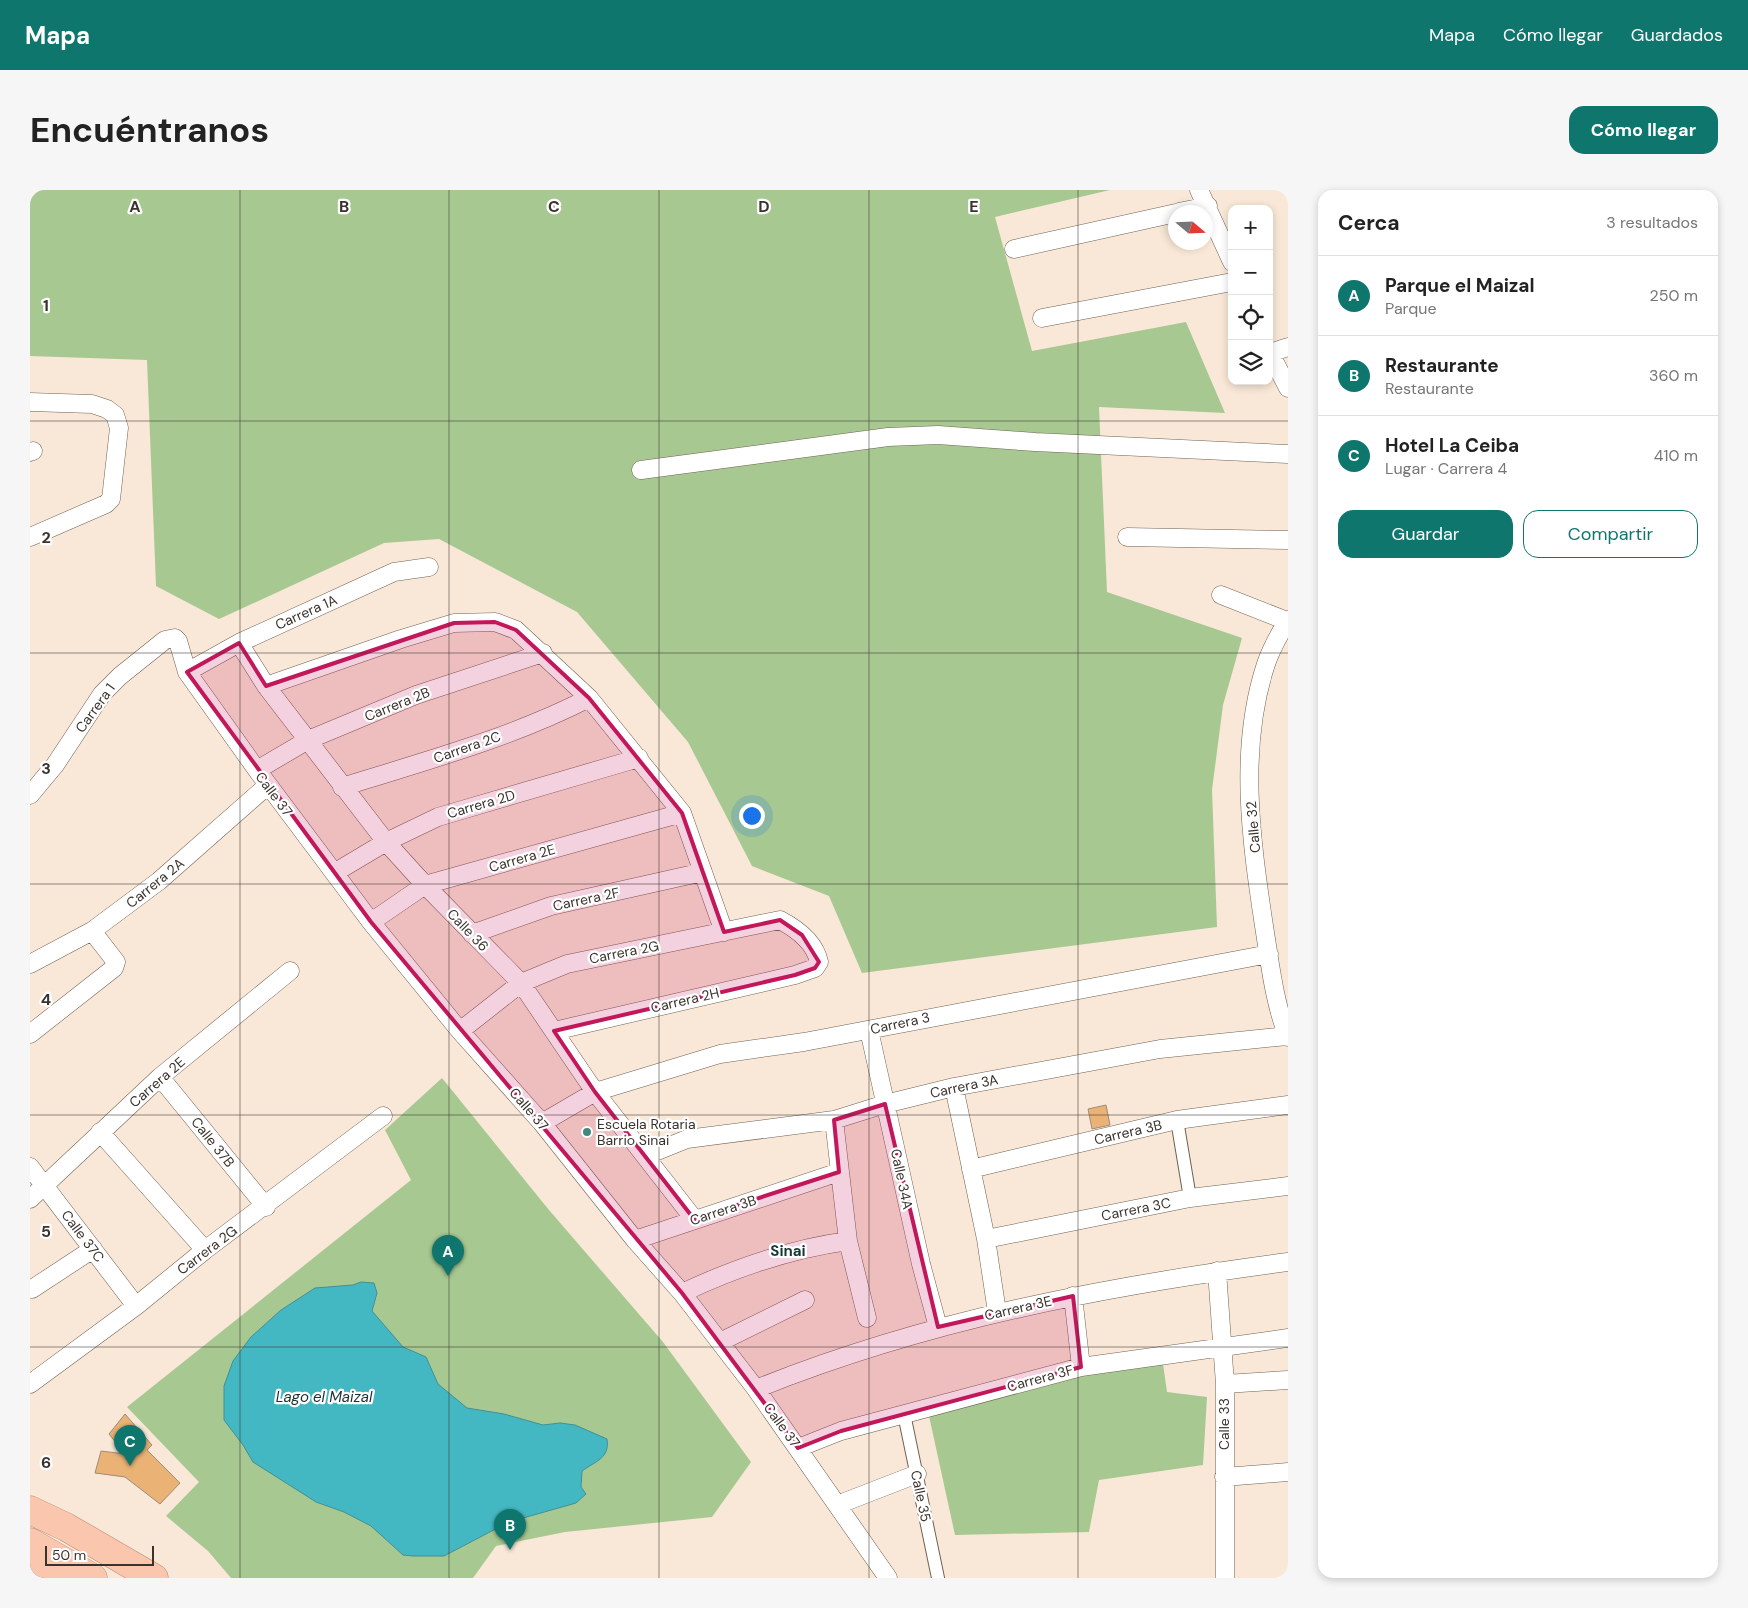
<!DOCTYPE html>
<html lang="es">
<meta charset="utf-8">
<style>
body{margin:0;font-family:"DM Sans",sans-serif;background:#f6f6f6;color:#222}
.controls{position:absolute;right:15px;top:15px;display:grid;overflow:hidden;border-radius:10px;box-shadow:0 2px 8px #0003}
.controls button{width:45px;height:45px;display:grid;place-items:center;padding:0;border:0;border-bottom:1px solid #e0e0e0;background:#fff;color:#222;font:25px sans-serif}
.compass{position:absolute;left:1138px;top:15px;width:45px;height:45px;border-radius:50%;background:#fff;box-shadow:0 2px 8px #0003;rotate:109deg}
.scale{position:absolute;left:15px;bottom:12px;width:109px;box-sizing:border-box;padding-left:5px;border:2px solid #3a332d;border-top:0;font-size:14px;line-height:18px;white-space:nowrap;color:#3a332d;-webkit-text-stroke:4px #fff;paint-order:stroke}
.you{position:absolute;left:721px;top:625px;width:18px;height:18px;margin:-12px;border:4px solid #fff;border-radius:50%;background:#1a73e8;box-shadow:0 0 0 8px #1a73e833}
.badge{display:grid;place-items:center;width:32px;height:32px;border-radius:50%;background:#0f766e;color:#fff;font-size:16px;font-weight:700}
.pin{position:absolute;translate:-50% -41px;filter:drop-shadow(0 1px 2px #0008)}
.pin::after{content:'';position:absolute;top:26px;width:18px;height:15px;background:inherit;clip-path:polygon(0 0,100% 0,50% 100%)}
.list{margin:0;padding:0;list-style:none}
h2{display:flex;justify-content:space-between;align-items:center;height:65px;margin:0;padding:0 20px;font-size:21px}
h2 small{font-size:16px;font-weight:400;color:#767676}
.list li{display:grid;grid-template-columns:32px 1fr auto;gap:15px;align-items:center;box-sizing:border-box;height:80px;padding:0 20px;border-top:1px solid #e0e0e0}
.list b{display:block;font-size:19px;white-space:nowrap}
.list p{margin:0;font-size:16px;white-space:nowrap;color:#767676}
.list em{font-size:16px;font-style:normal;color:#767676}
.actions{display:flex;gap:10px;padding:15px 20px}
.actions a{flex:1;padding:11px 0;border:1px solid #0f766e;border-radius:15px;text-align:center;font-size:18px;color:#0f766e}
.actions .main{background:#0f766e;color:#fff}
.icon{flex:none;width:28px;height:28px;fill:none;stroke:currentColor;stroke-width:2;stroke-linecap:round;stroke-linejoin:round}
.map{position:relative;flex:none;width:1258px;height:1388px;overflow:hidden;border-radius:15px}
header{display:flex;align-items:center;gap:30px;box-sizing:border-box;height:70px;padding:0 25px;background:#0f766e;color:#fff}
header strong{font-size:24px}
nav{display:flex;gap:28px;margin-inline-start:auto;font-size:18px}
.intro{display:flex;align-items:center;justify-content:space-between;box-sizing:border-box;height:120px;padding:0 30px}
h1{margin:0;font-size:35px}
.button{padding:12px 22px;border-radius:15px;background:#0f766e;color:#fff;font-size:18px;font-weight:700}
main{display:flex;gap:30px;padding:0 30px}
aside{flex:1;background:#fff;border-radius:15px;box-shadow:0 2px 8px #0003}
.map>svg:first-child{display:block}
.green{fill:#a7c891}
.water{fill:#44b8c2;stroke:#419095}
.building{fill:#eab274;stroke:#9c8d7d}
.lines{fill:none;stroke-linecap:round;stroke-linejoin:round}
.pedestrian-casing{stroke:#706253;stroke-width:14}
.minor-casing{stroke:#706253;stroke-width:19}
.trunk-casing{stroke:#b68974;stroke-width:29}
.pedestrian{stroke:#fff;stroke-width:12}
.minor{stroke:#fff;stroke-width:18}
.trunk{stroke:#fac6ae;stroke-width:28}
.marked{fill:#c2185b;fill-opacity:0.2;stroke:#c2185b;stroke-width:4;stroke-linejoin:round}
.grid{fill:none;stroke:#3a332d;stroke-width:1;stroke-opacity:0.55}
.poi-dot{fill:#42887e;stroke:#fff;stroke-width:2}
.labels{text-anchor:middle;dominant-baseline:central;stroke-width:4.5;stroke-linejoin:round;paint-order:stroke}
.street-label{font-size:14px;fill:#3a332d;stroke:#fff}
.poi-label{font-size:14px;fill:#3a332d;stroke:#fff;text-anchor:start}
.neighbourhood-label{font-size:15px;font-weight:bold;fill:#163833;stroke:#fff}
.water-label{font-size:15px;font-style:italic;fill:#1c3032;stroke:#fff}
.grid-label{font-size:16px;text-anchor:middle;font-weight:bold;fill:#3a332d;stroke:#fff;stroke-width:4.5;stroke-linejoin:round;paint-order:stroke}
</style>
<header>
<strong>Mapa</strong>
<nav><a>Mapa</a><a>Cómo llegar</a><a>Guardados</a></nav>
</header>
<div class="intro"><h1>Encuéntranos</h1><a class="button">Cómo llegar</a></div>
<main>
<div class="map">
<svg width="1258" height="1388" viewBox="0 0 1258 1388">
<rect width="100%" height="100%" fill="#f9e8d7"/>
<!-- green -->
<path class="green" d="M0,0H1080L965,27L1002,161L1156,132L1195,223L1069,217L1077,402L1212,448L1193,515L1182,600L1187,737L832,783L799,706L722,676L658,552L547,422L409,349L354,353L189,429L126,396L117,170L0,166Z
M412,888L519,1020L633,1152L721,1272L682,1327L535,1342L466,1356L443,1388H201L178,1361L136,1326L169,1292L97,1217L381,990L355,940Z
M1133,1174L1137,1202L1177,1207L1173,1275L1069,1290L1059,1342L925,1345L899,1226L1052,1184Z"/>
<!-- water -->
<path class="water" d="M331,1092L344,1093L347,1103L342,1121L373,1157L396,1167L408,1194L437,1218L474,1224L513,1235L530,1233L545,1235L577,1249C580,1268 566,1271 552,1281L551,1297L556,1304L546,1313L479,1332L414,1366H383L373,1365L341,1336L314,1322L286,1312L223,1272L213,1255L194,1230V1196L203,1171L221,1147L251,1120L285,1098L323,1095Z"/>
<!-- building -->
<path class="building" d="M1076,915L1080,935L1062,939L1058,919Z
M95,1224L122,1255L117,1260L150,1293L130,1314L95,1287L65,1283L71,1261L95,1264L79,1244Z"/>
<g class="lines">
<defs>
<path id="pedestrian" d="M1147,930L1160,1008
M874,1224L908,1388"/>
<path id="minor" d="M1169,0L1202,72
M1149,22L1178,16
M984,59L1146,23
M1012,128L1202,92
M1239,161L1258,198
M1240,163L1258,157
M0,212L62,214L77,219L85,225L89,238L81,309L76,314L0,347
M0,262L3,261
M611,280L858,247L908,245L1005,252L1258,264
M1097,347L1258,350
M1191,405L1257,431
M1258,430C1250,443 1241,459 1236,474C1208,558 1221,650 1234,736C1240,773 1244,812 1258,847
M209,453L236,496L356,652L395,695L491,793L565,902L664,1029
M157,482L209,453L364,382L399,377
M236,496L371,449L424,433L465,432L486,440L559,508L652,623L694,742
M227,580L278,550L386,505L513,463
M312,597C395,571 481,548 559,508
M0,605L25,575L72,504L90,486L135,450L145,448L148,451L157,482L227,580L341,732L430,841L512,933L605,1050L652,1103L726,1199L858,1388
M304,683L356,652L408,627L609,568
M341,732L395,695L652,623
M442,744L521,716L673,682
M0,774L62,741L129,691L238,595
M839,840L891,1074L908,1137
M430,841L491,793L537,774L750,730C767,739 785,753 789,772L785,778L765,785L524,841
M0,844L84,778L86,772L62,741
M130,887L236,1017
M924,897L956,1049L967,1122
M804,930L818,1051L837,1128
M512,933L565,902L690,864L774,852L1239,764
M70,942L175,1060
M615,966L657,949L804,930L855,914L924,897L1130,859L1257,846
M0,977L106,1116
M941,979L1147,930L1258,915
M0,1009L130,887L260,781
M956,1049L1160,1008L1258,996
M605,1050L809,982
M1187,1081L1195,1194V1388
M2,1099L63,1059
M652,1103C705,1078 759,1059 818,1051
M1043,1106L1051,1177
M690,1152L775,1110
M0,1194L106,1116L175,1060L353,926
M1195,1194L1258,1190
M726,1199C897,1130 1076,1096 1258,1072
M768,1258L811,1241L1051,1177L1258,1148
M1194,1287L1258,1282
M807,1315L887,1284"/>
<path id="trunk" d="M0,1320L36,1337L124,1388
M0,1352L63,1388
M0,1375L24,1388"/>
</defs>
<!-- pedestrian casing -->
<use href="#pedestrian" class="pedestrian-casing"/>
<!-- minor casing -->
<use href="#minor" class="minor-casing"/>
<!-- trunk casing -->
<use href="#trunk" class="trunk-casing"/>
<!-- pedestrian -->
<use href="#pedestrian" class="pedestrian"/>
<!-- minor -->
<use href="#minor" class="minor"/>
<!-- trunk -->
<use href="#trunk" class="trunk"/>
</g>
<!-- marked area -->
<path class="marked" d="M465,432L486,440L559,508L652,623L694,742L750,730L772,745L789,772L785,778L765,785L524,841L565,902L664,1029L809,982L804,930L855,914L908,1137L1043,1106L1051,1177L811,1241L768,1258L652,1103L341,732L157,482L209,453L236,496L424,433Z"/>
<!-- grid -->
<path class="grid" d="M210,0V1388M419,0V1388M629,0V1388M839,0V1388M1048,0V1388M0,231H1258M0,463H1258M0,694H1258M0,925H1258M0,1157H1258"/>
<!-- markers -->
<circle class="poi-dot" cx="557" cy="942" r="5"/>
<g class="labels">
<!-- street labels -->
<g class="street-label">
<text transform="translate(276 422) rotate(-24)">Carrera 1A</text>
<text transform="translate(367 514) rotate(-22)">Carrera 2B</text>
<text transform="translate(65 518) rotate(-54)">Carrera 1</text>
<text transform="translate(437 557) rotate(-19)">Carrera 2C</text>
<text transform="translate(244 604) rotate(53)">Calle 37</text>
<text transform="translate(451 614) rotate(-16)">Carrera 2D</text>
<text transform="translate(1223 637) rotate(-95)">Calle 32</text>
<text transform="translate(492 668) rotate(-16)">Carrera 2E</text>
<text transform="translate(125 693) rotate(-39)">Carrera 2A</text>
<text transform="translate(556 709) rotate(-12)">Carrera 2F</text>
<text transform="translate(438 740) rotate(46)">Calle 36</text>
<text transform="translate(594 762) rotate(-11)">Carrera 2G</text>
<text transform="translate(655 810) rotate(-13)">Carrera 2H</text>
<text transform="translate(870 833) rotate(-12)">Carrera 3</text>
<text transform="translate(127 892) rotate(-41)">Carrera 2E</text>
<text transform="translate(934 896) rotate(-12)">Carrera 3A</text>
<text transform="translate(499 919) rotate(49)">Calle 37</text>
<text transform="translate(1098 942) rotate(-13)">Carrera 3B</text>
<text transform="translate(183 952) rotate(51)">Calle 37B</text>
<text transform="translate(872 989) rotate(78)">Calle 34A</text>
<text transform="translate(1106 1019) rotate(-11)">Carrera 3C</text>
<text transform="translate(693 1020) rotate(-18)">Carrera 3B</text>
<text transform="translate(53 1046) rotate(53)">Calle 37C</text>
<text transform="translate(177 1060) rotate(-37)">Carrera 2G</text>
<text transform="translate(988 1118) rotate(-13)">Carrera 3E</text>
<text transform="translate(1010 1188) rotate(-15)">Carrera 3F</text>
<text transform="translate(1194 1234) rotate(-90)">Calle 33</text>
<text transform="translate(752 1235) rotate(54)">Calle 37</text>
<text transform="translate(891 1306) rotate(78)">Calle 35</text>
</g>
<!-- poi labels -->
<g class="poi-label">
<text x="567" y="934">Escuela Rotaria<tspan x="567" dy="16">Barrio Sinai</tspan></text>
</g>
<!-- neighbourhood labels -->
<g class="neighbourhood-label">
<text x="758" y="1061">Sinai</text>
</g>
<!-- water labels -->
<g class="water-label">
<text x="294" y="1207">Lago el Maizal</text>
</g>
</g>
<g class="grid-label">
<text x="105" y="22">A</text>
<text x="314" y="22">B</text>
<text x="524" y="22">C</text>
<text x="734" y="22">D</text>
<text x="944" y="22">E</text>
<text x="16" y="121">1</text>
<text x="16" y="353">2</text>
<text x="16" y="584">3</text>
<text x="16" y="815">4</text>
<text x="16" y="1047">5</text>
<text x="16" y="1278">6</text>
</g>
</svg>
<div class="controls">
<button>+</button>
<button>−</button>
<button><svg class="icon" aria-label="locate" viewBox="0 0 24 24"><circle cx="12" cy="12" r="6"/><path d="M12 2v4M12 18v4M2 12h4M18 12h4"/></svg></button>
<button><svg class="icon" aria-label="layers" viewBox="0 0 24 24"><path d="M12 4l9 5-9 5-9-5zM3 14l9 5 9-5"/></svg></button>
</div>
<svg class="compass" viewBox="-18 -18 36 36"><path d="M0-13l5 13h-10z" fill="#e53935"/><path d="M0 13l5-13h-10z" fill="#767676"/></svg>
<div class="scale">50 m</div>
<div class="you"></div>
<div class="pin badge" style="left:418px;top:1086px">A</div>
<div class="pin badge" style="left:480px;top:1360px">B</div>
<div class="pin badge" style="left:100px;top:1276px">C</div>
</div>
<aside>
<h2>Cerca<small>3 resultados</small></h2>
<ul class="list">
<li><span class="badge">A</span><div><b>Parque el Maizal</b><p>Parque</p></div><em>250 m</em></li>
<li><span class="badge">B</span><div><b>Restaurante</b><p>Restaurante</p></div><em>360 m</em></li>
<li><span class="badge">C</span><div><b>Hotel La Ceiba</b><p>Lugar · Carrera 4</p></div><em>410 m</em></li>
</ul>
<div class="actions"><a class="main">Guardar</a><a>Compartir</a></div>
</aside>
</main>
